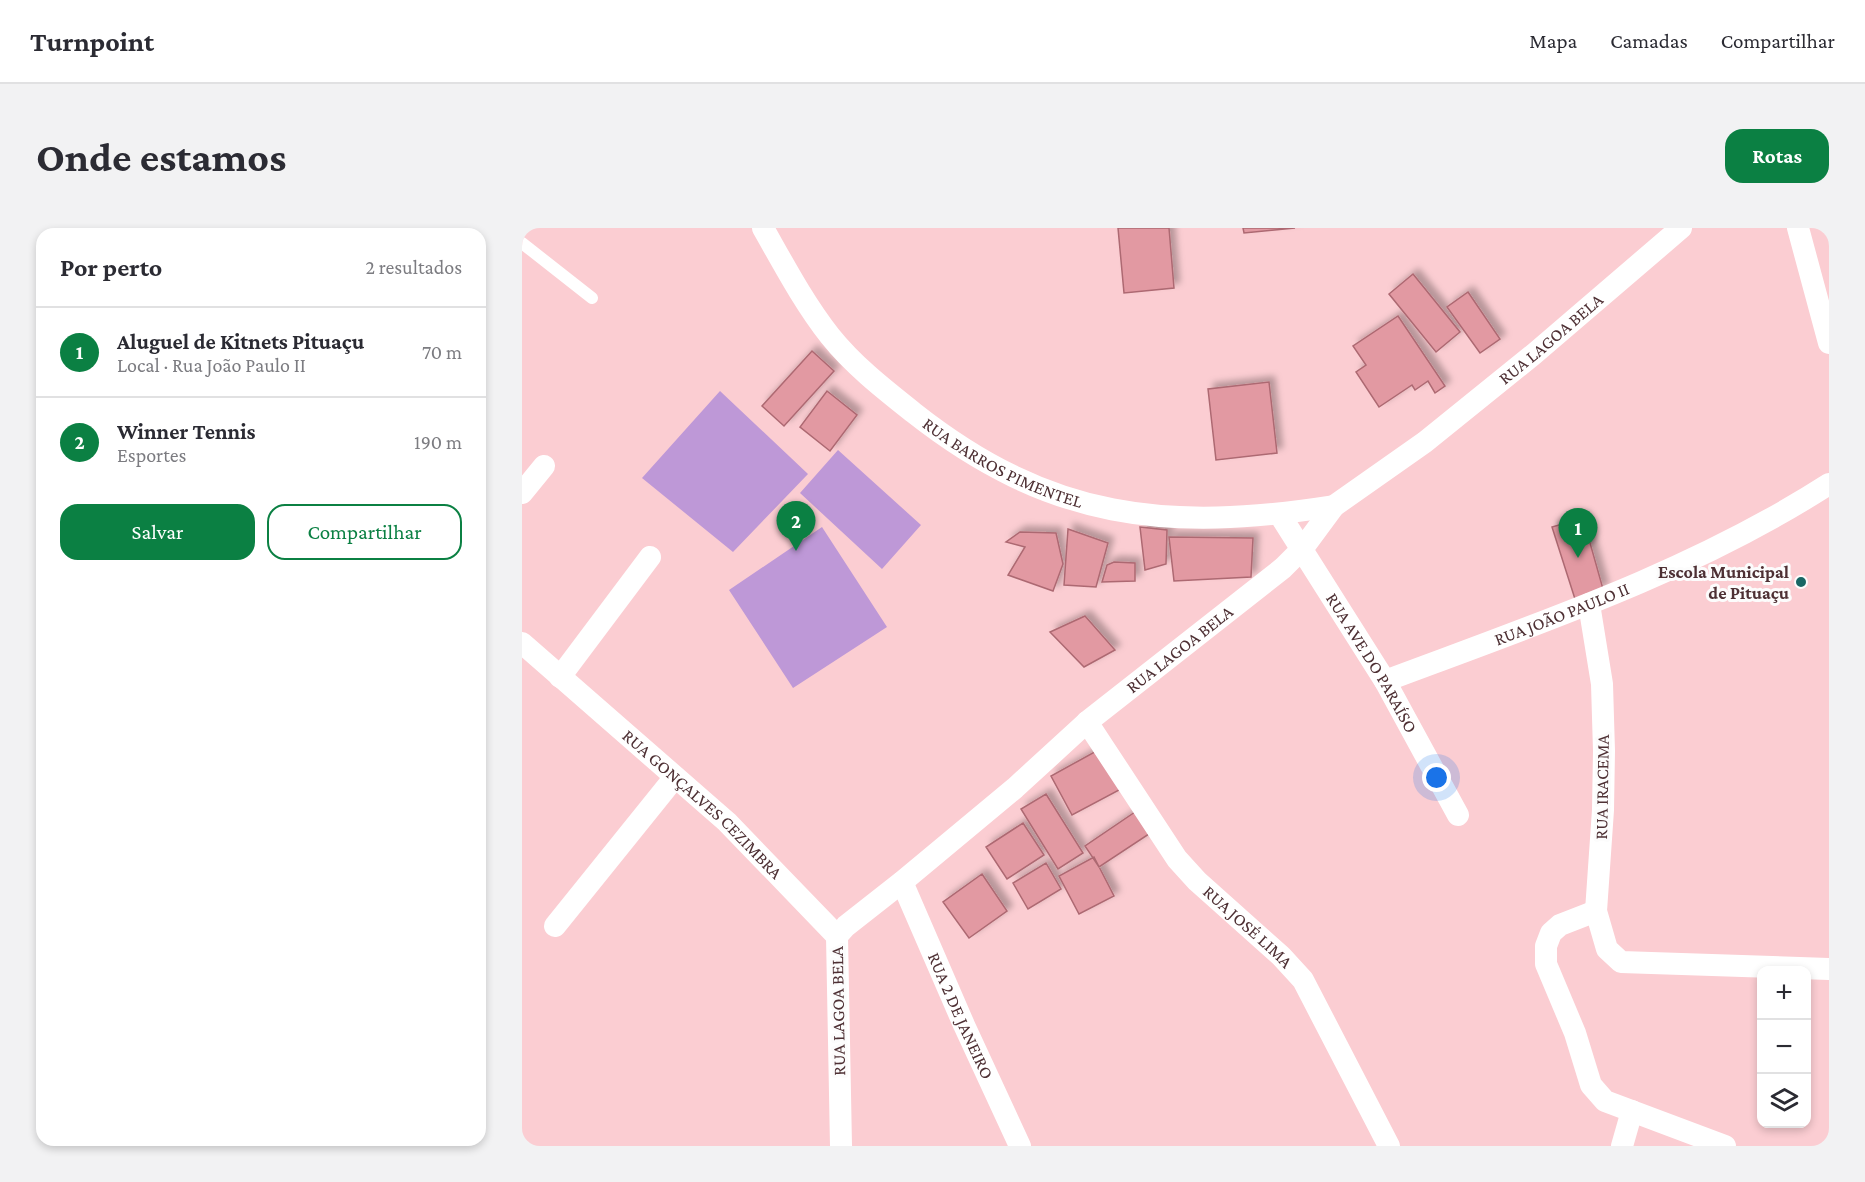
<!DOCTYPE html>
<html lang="pt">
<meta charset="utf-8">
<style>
body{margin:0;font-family:"Crimson Pro",serif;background:#f2f2f3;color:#2b2b33}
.controls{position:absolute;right:18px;bottom:18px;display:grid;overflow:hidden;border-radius:12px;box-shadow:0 3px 9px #0003}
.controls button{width:54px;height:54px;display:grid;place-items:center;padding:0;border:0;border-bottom:2px solid #e1e1e2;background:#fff;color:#2b2b33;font:30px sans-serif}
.you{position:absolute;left:915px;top:550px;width:21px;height:21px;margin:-15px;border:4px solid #fff;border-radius:50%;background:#1a73e8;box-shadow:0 0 0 9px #1a73e833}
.badge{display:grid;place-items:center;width:39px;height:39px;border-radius:50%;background:#0b8043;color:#fff;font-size:20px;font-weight:700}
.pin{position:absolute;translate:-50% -50px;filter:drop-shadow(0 2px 3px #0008)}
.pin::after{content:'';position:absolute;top:32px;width:21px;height:18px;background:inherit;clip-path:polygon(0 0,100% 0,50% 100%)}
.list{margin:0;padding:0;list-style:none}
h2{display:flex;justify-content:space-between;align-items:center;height:78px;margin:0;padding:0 24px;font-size:26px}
h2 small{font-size:20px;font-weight:400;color:#7c7c81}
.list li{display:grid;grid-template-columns:39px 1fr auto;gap:18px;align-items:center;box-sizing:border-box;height:90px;padding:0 24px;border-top:2px solid #e1e1e2}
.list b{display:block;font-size:22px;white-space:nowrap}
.list p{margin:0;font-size:20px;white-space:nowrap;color:#7c7c81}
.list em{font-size:20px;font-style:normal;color:#7c7c81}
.actions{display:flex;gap:12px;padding:18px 24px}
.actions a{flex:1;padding:14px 0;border:2px solid #0b8043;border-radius:18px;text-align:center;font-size:21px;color:#0b8043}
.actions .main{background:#0b8043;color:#fff}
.icon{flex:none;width:33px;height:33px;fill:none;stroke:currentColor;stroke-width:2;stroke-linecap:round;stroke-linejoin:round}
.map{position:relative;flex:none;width:1307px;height:918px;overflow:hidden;border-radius:18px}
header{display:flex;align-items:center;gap:36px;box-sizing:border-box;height:84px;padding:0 30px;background:#fff;border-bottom:2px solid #e1e1e2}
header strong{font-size:28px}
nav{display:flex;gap:33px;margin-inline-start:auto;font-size:21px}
.intro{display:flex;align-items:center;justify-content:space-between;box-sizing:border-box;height:144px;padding:0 36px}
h1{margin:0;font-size:42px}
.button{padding:15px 27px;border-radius:18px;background:#0b8043;color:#fff;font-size:21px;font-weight:700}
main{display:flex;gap:36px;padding:0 36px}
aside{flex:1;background:#fff;border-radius:18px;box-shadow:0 3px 9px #0003}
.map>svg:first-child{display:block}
.green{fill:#be98d7}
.building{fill:#e299a2;stroke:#ad6972;stroke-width:1.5;filter:url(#shadow)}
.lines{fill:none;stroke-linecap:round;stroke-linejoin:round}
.service{stroke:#fff;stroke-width:12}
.minor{stroke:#fff;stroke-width:22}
.poi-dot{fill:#196664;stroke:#fcfcfc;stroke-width:2}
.labels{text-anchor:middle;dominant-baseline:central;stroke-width:6;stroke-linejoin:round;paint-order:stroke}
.street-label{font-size:18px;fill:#4e3034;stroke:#fcfcfc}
.poi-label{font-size:18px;font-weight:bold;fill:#4e3034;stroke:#fcfcfc;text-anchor:end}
</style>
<header>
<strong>Turnpoint</strong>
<nav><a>Mapa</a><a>Camadas</a><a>Compartilhar</a></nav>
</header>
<div class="intro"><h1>Onde estamos</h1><a class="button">Rotas</a></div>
<main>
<aside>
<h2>Por perto<small>2 resultados</small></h2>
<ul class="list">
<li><span class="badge">1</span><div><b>Aluguel de Kitnets Pituaçu</b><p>Local · Rua João Paulo II</p></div><em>70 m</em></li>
<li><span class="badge">2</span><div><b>Winner Tennis</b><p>Esportes</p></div><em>190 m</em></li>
</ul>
<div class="actions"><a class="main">Salvar</a><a>Compartilhar</a></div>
</aside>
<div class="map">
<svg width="1307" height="918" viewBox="0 0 1307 918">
<defs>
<filter id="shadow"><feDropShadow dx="5.5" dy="-5.5" stdDeviation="3" flood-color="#0004"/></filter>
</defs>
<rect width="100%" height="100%" fill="#fbcdd2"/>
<!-- green -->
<path class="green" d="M198,163L286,246L211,324L120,250Z
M316,222L399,297L360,341L278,265Z
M300,299L365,399L271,460L207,362Z"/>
<!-- building -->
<path class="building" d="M596,0H647L652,60L602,65Z
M721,0H773L722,5Z
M891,46L938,104L914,124L867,66Z
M946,64L978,111L958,125L925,79Z
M876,88L923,158L913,165L906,153L893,162L890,157L857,179L834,144L844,137L831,118Z
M290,123L312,143L262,198L240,178Z
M747,154L755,225L694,232L686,161Z
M305,163L335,187L308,223L278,199Z
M1061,290L1081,361L1053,371L1030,299Z
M618,299L645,302L644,336L623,342Z
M546,301L586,315L574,359L542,357Z
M498,304L534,305L541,336L531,363L486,347L503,319L484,314Z
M647,309L731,310L729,349L652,353Z
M592,334L613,335V353L580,354L585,337Z
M563,388L593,422L562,439L528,404Z
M578,521L599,561L550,587L529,548Z
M524,566L561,625L536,641L499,581Z
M616,582L630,604L577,639L563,618Z
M501,595L522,627L485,651L464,619Z
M572,629L592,668L557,686L537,648Z
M524,635L539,661L506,681L491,655Z
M460,646L485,683L447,710L421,674Z"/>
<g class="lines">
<!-- service -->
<path class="service" d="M0,15L70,70"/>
<!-- minor -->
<g class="minor">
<path id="s1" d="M241,0C262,37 282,75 308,108C332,138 363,162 392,185C528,292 645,304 812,278"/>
<path d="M1276,0L1307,115"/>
<path d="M0,265L22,238"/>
<path id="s2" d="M758,287L863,453L936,587"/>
<path d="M1067,376L1080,456L1082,523L1081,582L1074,683L1085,721L1099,734L1307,741"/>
<path id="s3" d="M0,415L205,594L315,708"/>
<path d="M38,449L128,329"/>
<path id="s4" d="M863,453C1015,396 1170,344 1307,256"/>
<path id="s5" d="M565,494L655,631L675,653L759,728L781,752L867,918"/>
<path id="s6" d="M380,654L442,797L498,918"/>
<path d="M1074,683L1038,697L1029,705L1024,718V736L1053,805L1069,857L1083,873L1203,918"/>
<path d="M33,698L153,549"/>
<path id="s7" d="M319,918L315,708L324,698L380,654L493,560L565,494L761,340L781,320L812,278L903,214L1012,126L1159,0"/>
<path d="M1100,918L1110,883"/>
</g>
</g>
<!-- markers -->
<circle class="poi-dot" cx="1279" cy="354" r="6"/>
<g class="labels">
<!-- street labels -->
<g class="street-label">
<text stroke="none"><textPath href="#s7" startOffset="1143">RUA LAGOA BELA</textPath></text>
<text stroke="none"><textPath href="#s1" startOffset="344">RUA BARROS PIMENTEL</textPath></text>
<text stroke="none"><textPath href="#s4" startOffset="189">RUA JOÃO PAULO II</textPath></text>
<text stroke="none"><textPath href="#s7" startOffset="657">RUA LAGOA BELA</textPath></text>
<text stroke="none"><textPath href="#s2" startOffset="174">RUA AVE DO PARAÍSO</textPath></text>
<text transform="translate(1080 559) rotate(-89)">RUA IRACEMA</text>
<text stroke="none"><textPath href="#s3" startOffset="242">RUA GONÇALVES CEZIMBRA</textPath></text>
<text stroke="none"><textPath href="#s5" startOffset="262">RUA JOSÉ LIMA</textPath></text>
<text transform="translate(316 783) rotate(-91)">RUA LAGOA BELA</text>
<text stroke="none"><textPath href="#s6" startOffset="146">RUA 2 DE JANEIRO</textPath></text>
</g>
<!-- poi labels -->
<g class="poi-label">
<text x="1267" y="344">Escola Municipal<tspan x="1267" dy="21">de Pituaçu</tspan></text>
</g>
</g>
</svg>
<div class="controls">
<button>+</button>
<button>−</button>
<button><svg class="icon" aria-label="layers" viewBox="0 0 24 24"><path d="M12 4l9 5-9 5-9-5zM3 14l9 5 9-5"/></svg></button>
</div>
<div class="you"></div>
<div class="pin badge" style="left:1056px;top:330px">1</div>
<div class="pin badge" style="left:274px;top:323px">2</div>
</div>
</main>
